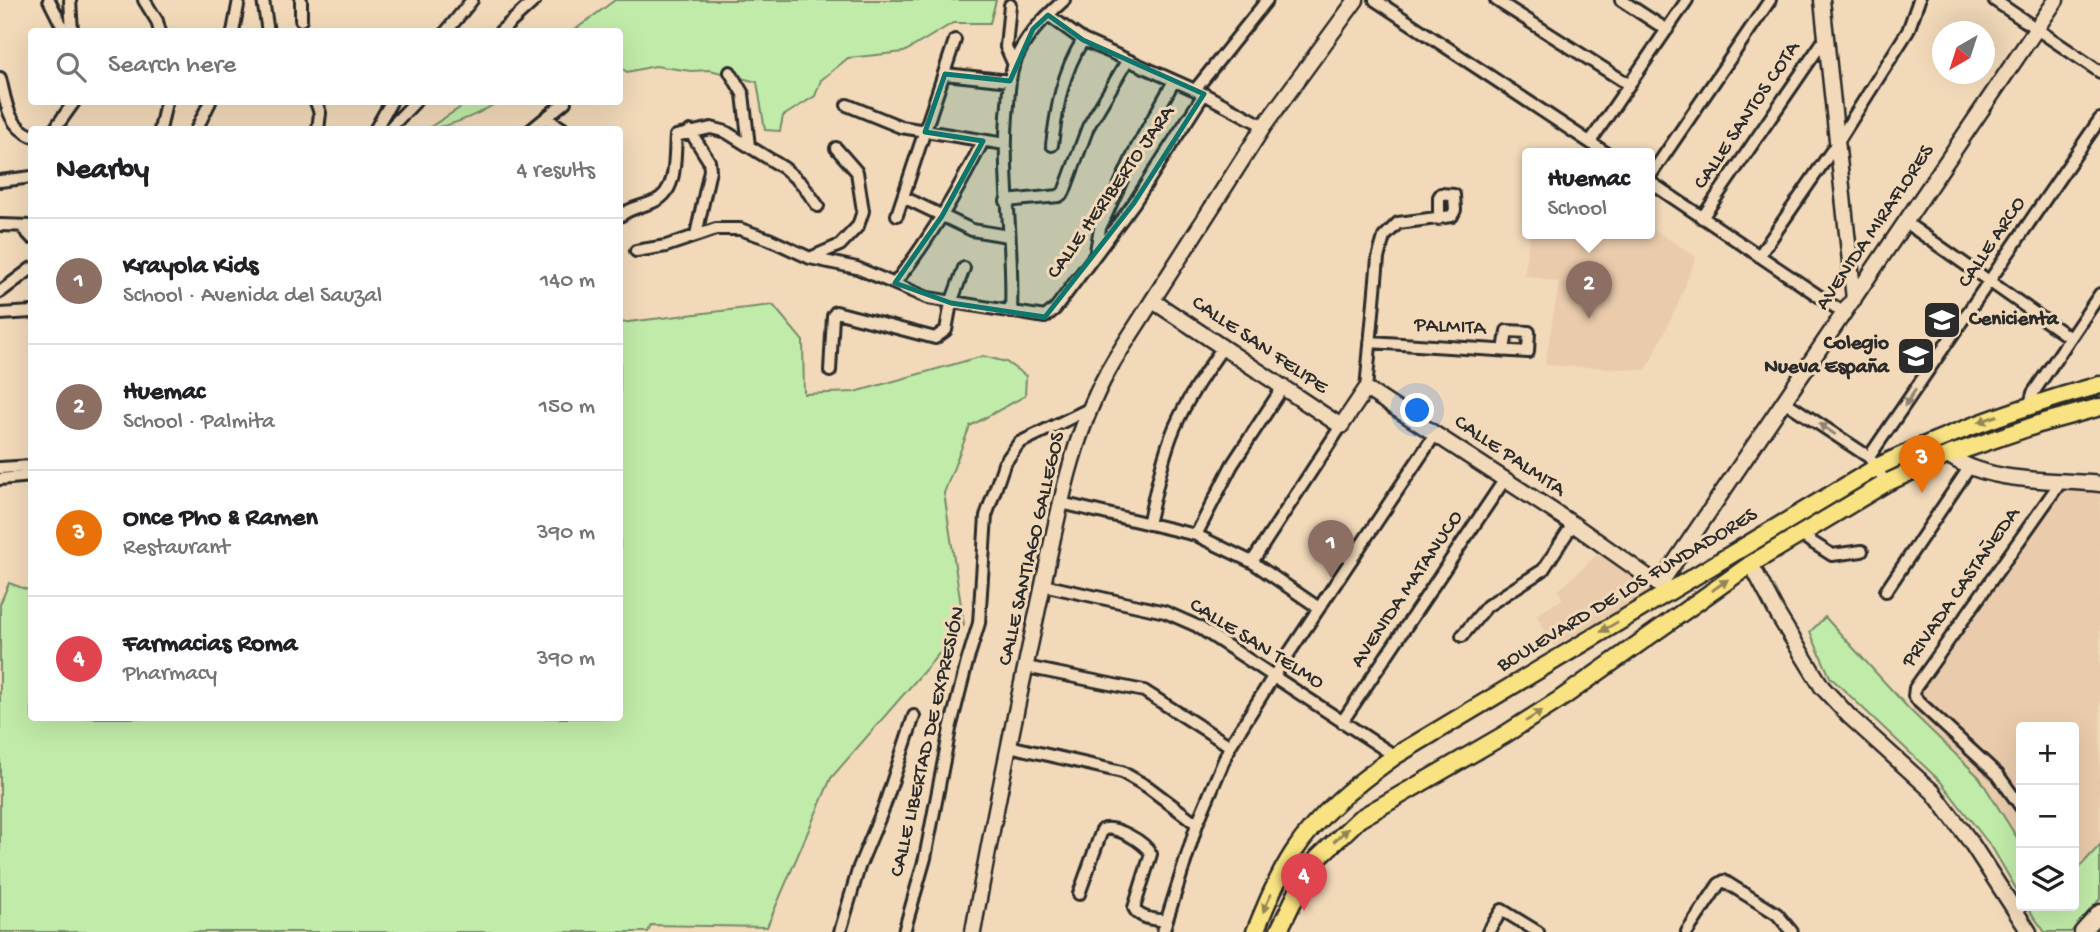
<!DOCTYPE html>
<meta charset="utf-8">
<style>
body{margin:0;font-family:"Gochi Hand",sans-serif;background:#f2f2f2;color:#202124}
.controls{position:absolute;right:21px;bottom:21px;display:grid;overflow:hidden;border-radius:7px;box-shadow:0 7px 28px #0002}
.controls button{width:63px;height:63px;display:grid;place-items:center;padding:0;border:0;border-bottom:2px solid #e0e0e0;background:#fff;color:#202124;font:35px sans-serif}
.compass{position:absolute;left:1932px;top:21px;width:63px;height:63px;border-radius:50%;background:#fff;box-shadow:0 7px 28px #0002;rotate:219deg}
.you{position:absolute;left:1418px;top:411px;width:24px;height:24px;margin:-18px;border:5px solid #fff;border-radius:50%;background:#1a73e8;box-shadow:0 0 0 10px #1a73e833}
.badge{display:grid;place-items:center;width:46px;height:46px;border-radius:50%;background:#2563eb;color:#fff;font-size:23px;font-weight:700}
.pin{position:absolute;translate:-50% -58px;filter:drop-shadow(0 2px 4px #0008)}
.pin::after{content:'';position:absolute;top:37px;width:24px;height:21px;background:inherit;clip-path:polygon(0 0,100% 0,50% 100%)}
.popup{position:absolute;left:1522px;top:148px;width:133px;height:91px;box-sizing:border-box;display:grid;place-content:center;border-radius:7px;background:#fff;filter:drop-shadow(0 2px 5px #0005);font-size:23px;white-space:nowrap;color:#757577}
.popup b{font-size:26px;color:#202124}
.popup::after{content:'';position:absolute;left:50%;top:100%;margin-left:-14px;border:14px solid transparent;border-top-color:#fff}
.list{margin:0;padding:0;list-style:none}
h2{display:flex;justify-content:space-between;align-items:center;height:91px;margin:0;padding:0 28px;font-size:30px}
h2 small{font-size:23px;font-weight:400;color:#757577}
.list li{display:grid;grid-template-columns:46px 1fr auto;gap:21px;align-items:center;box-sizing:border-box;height:126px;padding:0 28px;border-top:2px solid #e0e0e0}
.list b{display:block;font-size:26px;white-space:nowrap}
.list p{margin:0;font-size:23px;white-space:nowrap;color:#757577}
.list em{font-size:23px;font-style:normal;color:#757577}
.icon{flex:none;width:38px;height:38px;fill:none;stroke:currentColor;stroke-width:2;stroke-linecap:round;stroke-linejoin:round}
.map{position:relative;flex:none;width:2100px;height:932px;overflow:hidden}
.search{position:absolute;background:#fff;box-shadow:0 7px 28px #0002;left:28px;top:28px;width:595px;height:77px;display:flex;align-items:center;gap:18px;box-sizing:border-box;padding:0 24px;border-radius:7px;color:#757577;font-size:26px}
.panel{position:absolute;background:#fff;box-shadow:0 7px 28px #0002;left:28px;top:126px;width:595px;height:595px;border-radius:7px}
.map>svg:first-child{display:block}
.built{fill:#eacbac}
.green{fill:#c1eba8;stroke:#768b6a;stroke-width:2}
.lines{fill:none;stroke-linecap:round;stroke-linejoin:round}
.street-casing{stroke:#2b2b2b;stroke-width:16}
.secondary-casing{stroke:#2b2b2b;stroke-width:19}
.primary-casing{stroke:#2b2b2b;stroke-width:21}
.street{stroke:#f1d9b9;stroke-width:10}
.secondary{stroke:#f1d9b9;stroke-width:14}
.primary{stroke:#f8e281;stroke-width:16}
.oneway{fill:#8e8272}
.oneway2{fill:#928656}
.marked{fill:#0f766e;fill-opacity:0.2;stroke:#0f766e;stroke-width:5;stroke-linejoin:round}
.labels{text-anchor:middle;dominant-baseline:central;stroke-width:6;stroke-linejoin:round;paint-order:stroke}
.street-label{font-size:21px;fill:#2b2b2b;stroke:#f1d9b9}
.poi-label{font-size:21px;font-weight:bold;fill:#2b2b2b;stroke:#f1d9b9;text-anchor:start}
</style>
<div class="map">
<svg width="2100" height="932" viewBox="0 0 2100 932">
<rect width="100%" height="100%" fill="#f1d9b9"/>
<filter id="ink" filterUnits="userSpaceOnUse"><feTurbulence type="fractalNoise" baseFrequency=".0143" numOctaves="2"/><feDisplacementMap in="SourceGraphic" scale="14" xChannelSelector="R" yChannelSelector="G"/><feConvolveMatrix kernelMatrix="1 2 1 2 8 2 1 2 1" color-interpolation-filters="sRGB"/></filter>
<g filter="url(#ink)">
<!-- built -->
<path class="built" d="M1650,227L1696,257L1677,306L1646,370L1545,365L1559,282L1524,275L1530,233H1650Z
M2064,488L2100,493V846L2074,873V727H2021V844L1979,777L1910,710Z
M1600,552L1646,583L1652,593L1554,646L1536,615L1563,599L1558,591Z"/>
<!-- green -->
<path class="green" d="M615,0H996L990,23H953L904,52L848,58L821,80L815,96L783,116L780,131L765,130L757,82L710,70L691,71L655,66L627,72L620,67V32H572Z
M469,102H498C477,115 453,126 427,129Z
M773,305L803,341L804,394L855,392L983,356L1006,362L1026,376L1025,396L970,426L944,493L964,625L831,778L767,927L651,925L648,932H0V604L9,583L31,591L32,718H620V323Z
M1825,617L1910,710L1979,777L2021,844V897L1993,849L1940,781L1830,677L1810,632Z
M2100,845V899L2071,932H2045L2026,906H2074V873Z"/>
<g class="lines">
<defs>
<path id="street" d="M49,0L65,32
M70,0L72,32
M144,0L157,21L160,32
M263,0L268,32
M301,0V20
M1375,0L1606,153
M1496,0L1628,84
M1621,0L1667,30
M1994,0L2100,72
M1010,5L1006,47L1014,65
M1048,15L1083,40L1204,94L1264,126
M233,32L239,0
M446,32L472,0
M500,32L535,0
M730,72L743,94L749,146
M945,74L1010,81
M0,78C6,101 7,126 32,136
M1195,90L1267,0
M316,102L320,113L318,130
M847,105L901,127L1005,144
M546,118L565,130
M54,130L74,102
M160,130L166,102
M196,130L210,102
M375,130L391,102
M388,130L415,102
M531,130L565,102
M690,131L709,161L710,170L696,235
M1590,142L1687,0
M1052,145C1057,107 1062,73 1083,40
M1650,176L1770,0
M0,181L32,177
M1650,182L1844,313
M903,197L972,230L1008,236
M1006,201L1059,196L1064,192L1088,127L1127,61
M897,215L955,40
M620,216C631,207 642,207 655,201C678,191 674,157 676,136L711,128L726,132L784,168L802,184L818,206
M1702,218L1826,37
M1905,222L2070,338
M0,225L32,226
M22,227L32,238
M636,251L666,246L716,229H740L769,239L810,258L857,268L928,298L1045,317L1055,309L1134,203L1204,94
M1096,251L1100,228L1137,147L1174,81
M1759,256L1837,143L1908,31L1919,0
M812,257L840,245L858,226L863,211L857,172L836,148
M895,283C930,239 958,191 983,141
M0,292L32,268
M1011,312C1014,246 1002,181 1007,115C1009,99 1008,82 1013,67C1022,39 1043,19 1064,0
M0,314L32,312
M1370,342L1528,352L1529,332L1507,331L1504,351
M830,371L833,316L836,312L935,338L946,330L951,303L964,268
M1366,389L1378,258L1384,237L1398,223L1452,216L1455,210L1454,195L1441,194L1439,197V219
M1784,401L1869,457L1886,483
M2030,404L2033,393L2100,294
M1869,457L2100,119
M0,468L32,466
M0,479L32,476
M1061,503L1196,535L1252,562L1319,608
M1148,524C1157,488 1163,450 1179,418C1191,393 1207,370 1223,347
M1799,534L1832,555L1862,551
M1196,535L1232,465L1283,387
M1252,562L1341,426
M1043,585L1165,612L1197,626L1395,756
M1886,591L1969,468
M1462,636L1487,606L1543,570L1573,524
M1026,667L1144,691L1230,746
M1342,722L1505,479
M1009,746L1122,772L1148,787L1197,824
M2021,807L1998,775L1919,702L1914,696L1915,688L2062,480
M1079,894L1102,830C1114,824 1145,842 1151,854L1134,908C1139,919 1155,919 1166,921
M840,932L859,867L884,807L914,716
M904,932L925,858L950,729L967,662L979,623L986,516L1004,464L1019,443L1089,409
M1163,932L1197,824L1230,746L1273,677L1436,433
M1488,932L1502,910L1538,932
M1687,932L1719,884L1724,881L1777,914L1792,932"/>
<path id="secondary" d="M1822,0L1854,299
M1153,301L1341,426L1366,389L1573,524L1665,589
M1948,455C1989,484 2051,479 2100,484
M1751,564L1778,615L1822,687L1849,716L1933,792L1970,841L2029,932
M1660,584L2056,0
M973,932C992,825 1014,719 1037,613C1056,527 1069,435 1115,359L1264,126L1356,0
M2082,932L2100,912"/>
<path id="primary" d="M1255,932C1266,905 1277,878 1293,853C1319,813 1356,784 1395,756L1877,467C1949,432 2023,406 2100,385
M1278,932L1305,877L1318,858L1359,819L1504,735L1559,700L1751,564L1886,483L1948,455L2045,422L2100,407"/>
</defs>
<!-- street casing -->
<use href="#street" class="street-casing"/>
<!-- secondary casing -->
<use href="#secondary" class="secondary-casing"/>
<!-- primary casing -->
<use href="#primary" class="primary-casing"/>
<!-- street -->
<use href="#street" class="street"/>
<!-- secondary -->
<use href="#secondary" class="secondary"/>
<!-- primary -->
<use href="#primary" class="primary"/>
</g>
<!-- one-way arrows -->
<defs><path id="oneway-solid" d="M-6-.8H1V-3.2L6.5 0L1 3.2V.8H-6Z" transform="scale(1.75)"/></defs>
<g class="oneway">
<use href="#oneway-solid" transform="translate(1910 398) rotate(124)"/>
<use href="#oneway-solid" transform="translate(1827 429) rotate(-146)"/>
</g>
<g class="oneway2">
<use href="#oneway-solid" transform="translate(1988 419) rotate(160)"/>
<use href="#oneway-solid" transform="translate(1720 585) rotate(-35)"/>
<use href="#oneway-solid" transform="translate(1609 627) rotate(149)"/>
<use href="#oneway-solid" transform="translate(1534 716) rotate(-32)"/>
<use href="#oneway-solid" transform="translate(1341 835) rotate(-42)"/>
<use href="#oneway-solid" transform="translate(1267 903) rotate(114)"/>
</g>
</g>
<!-- marked area -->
<path class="marked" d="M1048,15L1083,40L1204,94L1134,203L1045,317L951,303L895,283L942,216L983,141L925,132L945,74L1010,81L1033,29Z"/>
<!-- icons -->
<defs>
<symbol id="school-square" viewBox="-11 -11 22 22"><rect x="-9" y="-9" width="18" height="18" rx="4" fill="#2b2b2b" stroke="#f1d9b9"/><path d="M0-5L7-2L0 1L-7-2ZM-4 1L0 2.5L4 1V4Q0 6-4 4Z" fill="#fff"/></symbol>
</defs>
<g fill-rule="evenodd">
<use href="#school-square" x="1920" y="298" width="44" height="44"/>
<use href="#school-square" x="1894" y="334" width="44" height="44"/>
</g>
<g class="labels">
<!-- street labels -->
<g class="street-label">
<text transform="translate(1748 116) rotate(-56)">CALLE SANTOS COTA</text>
<text transform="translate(1112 193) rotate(-55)">CALLE HERIBERTO JARA</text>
<text transform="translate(1876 228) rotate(-56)">AVENIDA MIRAFLORES</text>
<text transform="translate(1993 243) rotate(-56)">CALLE ARCO</text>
<text transform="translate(1450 328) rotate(3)">PALMITA</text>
<text transform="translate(1259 346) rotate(34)">CALLE SAN FELIPE</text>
<text transform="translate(1509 457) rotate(34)">CALLE PALMITA</text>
<text transform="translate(1033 549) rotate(-77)">CALLE SANTIAGO GALLEGOS</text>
<text transform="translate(1962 588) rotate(-55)">PRIVADA CASTAÑEDA</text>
<text transform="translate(1408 590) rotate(-56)">AVENIDA MATANUCO</text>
<text transform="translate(1628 591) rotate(-31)">BOULEVARD DE LOS FUNDADORES</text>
<text transform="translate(1256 645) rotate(32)">CALLE SAN TELMO</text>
<text transform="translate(929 742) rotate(-77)">CALLE LIBERTAD DE EXPRESIÓN</text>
</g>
<!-- poi labels -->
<g class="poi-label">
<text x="1969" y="320">Cenicienta</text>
<text x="1889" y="344" text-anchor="end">Colegio<tspan x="1889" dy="24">Nueva España</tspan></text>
</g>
</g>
</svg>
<div class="controls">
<button>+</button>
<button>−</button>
<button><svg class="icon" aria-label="layers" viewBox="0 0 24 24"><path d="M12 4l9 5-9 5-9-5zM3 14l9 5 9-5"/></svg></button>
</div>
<svg class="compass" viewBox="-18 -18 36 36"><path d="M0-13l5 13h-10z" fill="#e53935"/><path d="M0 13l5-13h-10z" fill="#757577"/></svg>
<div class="you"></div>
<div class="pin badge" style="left:1331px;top:578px;background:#8d6e63">1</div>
<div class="pin badge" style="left:1589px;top:319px;background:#8d6e63">2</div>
<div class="popup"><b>Huemac</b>School</div>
<div class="pin badge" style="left:1922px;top:493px;background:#e8710a">3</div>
<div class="pin badge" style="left:1304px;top:911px;background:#e0444e">4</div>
<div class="search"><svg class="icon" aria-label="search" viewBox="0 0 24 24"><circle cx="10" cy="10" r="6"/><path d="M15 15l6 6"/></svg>Search here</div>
<section class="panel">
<h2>Nearby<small>4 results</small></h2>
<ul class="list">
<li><span class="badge" style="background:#8d6e63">1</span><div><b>Krayola Kids</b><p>School · Avenida del Sauzal</p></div><em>140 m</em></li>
<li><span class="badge" style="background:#8d6e63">2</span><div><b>Huemac</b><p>School · Palmita</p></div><em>150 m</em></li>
<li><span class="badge" style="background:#e8710a">3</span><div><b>Once Pho &amp; Ramen</b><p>Restaurant</p></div><em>390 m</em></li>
<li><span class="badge" style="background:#e0444e">4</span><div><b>Farmacias Roma</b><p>Pharmacy</p></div><em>390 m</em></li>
</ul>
</section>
</div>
